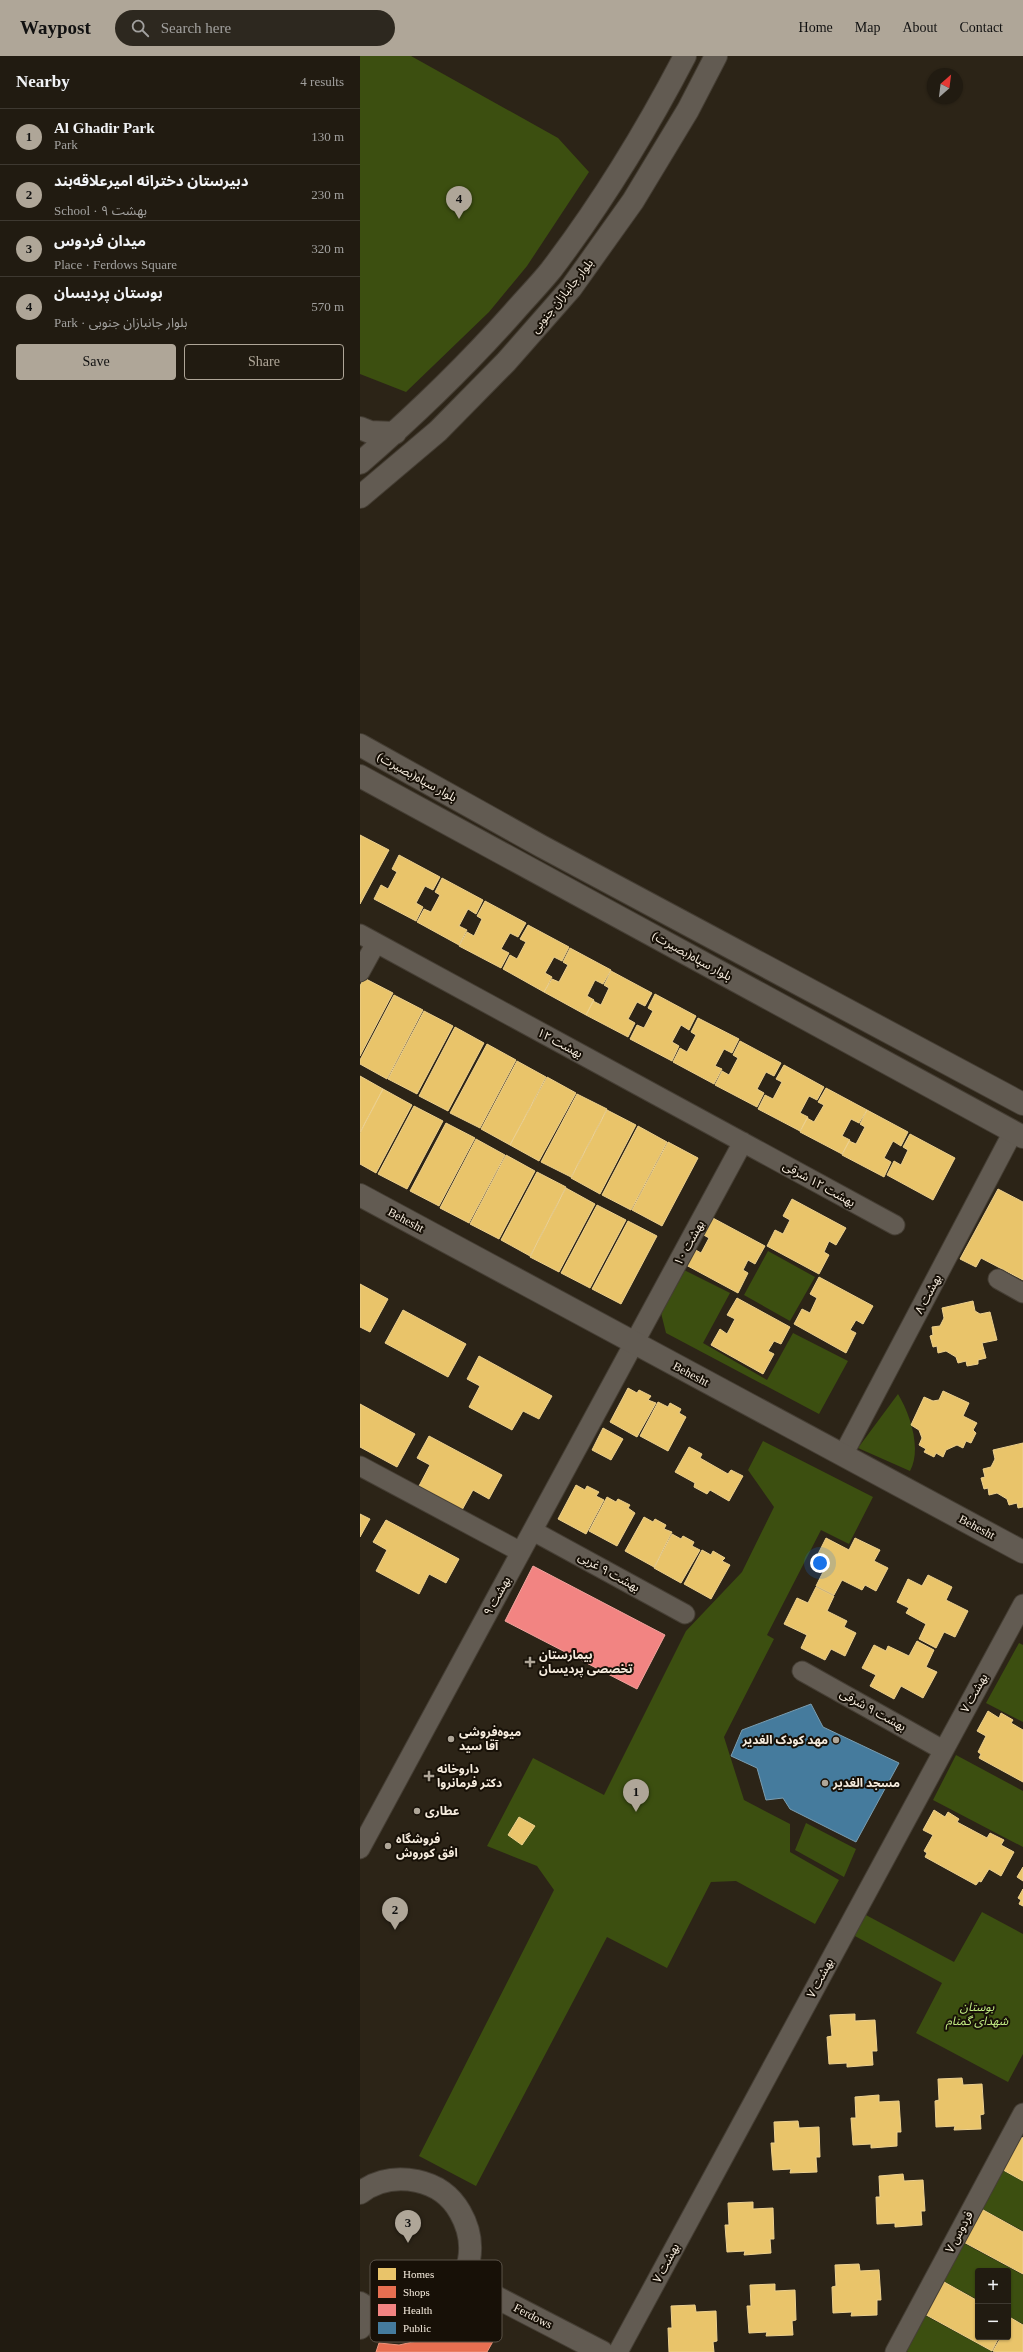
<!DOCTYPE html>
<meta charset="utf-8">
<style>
body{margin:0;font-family:"Times New Roman","Noto Sans Arabic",serif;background:#2d281f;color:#f1f3f6}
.controls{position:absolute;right:12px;bottom:12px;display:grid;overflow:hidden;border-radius:4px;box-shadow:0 1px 3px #0004}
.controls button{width:36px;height:36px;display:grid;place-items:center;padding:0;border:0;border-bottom:1px solid #3e3931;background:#211b11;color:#f1f3f6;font:20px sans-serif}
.compass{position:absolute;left:567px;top:12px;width:36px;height:36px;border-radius:50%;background:#211b11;box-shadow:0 1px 3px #0004;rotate:28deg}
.you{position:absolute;left:460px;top:1507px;width:14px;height:14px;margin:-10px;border:3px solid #fff;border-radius:50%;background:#1a73e8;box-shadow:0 0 0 6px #1a73e833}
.badge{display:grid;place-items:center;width:26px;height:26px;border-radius:50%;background:#afa698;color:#111;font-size:13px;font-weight:700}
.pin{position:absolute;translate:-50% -33px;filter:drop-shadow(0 1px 2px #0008)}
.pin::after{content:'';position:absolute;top:21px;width:14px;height:12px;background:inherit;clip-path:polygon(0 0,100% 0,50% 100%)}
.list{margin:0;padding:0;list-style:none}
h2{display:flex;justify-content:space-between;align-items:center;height:52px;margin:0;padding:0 16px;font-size:17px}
h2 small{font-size:13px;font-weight:400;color:#a2a19f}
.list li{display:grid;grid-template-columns:26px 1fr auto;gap:12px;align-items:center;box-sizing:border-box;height:56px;padding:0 16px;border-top:1px solid #3e3931}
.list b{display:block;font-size:15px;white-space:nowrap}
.list p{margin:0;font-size:13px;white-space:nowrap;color:#a2a19f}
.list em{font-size:13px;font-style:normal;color:#a2a19f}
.actions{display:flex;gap:8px;padding:12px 16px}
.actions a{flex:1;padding:9px 0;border:1px solid #afa698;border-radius:4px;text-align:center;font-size:14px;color:#afa698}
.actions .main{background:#afa698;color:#111}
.icon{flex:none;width:22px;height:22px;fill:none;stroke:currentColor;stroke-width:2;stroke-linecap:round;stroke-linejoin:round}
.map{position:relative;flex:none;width:663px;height:2296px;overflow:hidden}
header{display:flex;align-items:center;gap:24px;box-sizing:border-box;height:56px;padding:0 20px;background:#afa698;color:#111}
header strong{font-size:19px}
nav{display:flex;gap:22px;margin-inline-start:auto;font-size:14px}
.search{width:280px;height:36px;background:#2d281f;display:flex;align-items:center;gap:10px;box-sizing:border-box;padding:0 14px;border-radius:22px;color:#a2a19f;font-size:15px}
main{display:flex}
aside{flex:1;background:#211b11}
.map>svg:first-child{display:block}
.green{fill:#3c4f10}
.homes{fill:#e9c46a;stroke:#edd08d}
.shops{fill:#e76f51;stroke:#ec947b}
.health{fill:#f28482;stroke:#f3a39e}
.public{fill:#457b9d;stroke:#7a9db0}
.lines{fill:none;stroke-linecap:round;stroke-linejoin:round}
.street-casing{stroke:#453e34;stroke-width:21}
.secondary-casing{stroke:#453e34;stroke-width:24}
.street{stroke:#625b52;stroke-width:19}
.secondary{stroke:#625b52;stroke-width:22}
.poi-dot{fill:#afa698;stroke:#171007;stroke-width:1.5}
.labels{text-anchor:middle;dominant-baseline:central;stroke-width:4;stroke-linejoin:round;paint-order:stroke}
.street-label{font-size:12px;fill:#f6ecde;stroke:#171007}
.poi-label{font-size:12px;font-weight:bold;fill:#f6ecde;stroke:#171007;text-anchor:start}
.park-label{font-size:12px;font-style:italic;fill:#c3ee84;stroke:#171007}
.key{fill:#171007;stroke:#5a5248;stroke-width:1}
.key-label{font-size:11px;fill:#f6ecde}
</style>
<header>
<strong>Waypost</strong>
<div class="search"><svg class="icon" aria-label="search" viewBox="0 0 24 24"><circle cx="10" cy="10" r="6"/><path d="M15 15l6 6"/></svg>Search here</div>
<nav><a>Home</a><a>Map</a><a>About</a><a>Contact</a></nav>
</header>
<main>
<aside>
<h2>Nearby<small>4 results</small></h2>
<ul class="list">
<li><span class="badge">1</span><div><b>Al Ghadir Park</b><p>Park</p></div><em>130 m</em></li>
<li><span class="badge">2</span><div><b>دبیرستان دخترانه امیرعلاقه‌بند</b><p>School · بهشت ۹</p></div><em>230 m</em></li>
<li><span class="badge">3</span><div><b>میدان فردوس</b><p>Place · Ferdows Square</p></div><em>320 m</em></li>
<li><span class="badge">4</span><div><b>بوستان پردیسان</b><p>Park · بلوار جانبازان جنوبی</p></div><em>570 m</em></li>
</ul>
<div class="actions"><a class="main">Save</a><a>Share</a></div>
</aside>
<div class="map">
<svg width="663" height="2296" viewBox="0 0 663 2296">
<rect width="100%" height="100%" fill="#2c2417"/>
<!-- green -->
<path class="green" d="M0,0H51L198,82L229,116L167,210L129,256L46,336L0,318Z
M408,1195L455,1221L430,1265L384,1239Z
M322,1213L370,1237L343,1287L407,1324L433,1277L488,1305L459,1358L306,1277L301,1257Z
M538,1338C550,1358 562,1393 550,1415L498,1392Z
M403,1385L513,1441L489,1488L461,1474L407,1579L414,1583L364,1681L384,1744L430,1768V1796L479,1824L455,1868L376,1825L351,1826L307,1912L247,1881L116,2130L59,2100L194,1834L177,1810L127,1790L173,1702L244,1739L326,1575L382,1516L414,1451L388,1414Z
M659,1587L663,1589V1666L626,1647Z
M596,1699L663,1735V1791L573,1744Z
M446,1767L496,1793L484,1821L435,1794Z
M622,1856L663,1878V1998L648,2026L556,1977L582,1927L493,1879L504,1858L594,1906Z
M636,2111L663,2125V2175L615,2149Z
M596,2183L663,2219V2268L648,2260V2215H618V2244L576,2221Z
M557,2255L633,2296H548L538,2291Z"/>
<!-- homes -->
<path class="homes" d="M0,779L29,794L0,848Z
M39,799L80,821L73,834L65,830L56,847L63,851L56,865L14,843L21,829L28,833L37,816L32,813Z
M82,822L123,844L116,858L108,853L99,870L107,874L99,889L57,866L64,853L71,856L80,839L75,836Z
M125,845L166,867L158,881L150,877L141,893L149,897L141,912L99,890L107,876L114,880L122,863L117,860Z
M168,869L209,891L202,905L194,901L185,917L192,921L184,936L143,913L150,899L157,903L166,886L160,883Z
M210,892L251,914L243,928L235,924L227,940L234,944L226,959L184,936L192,923L199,926L208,909L203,906Z
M251,915L292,937L285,950L277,946L268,963L275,967L268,981L226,959L233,945L241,949L249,932L244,929Z
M4,922L33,937L0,1000V930Z
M295,938L336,960L329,974L321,969L312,986L319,990L312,1005L270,983L277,969L284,972L293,955L288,952Z
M34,939L63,954L27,1023L0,1008V1004Z
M64,955L93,970L57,1038L28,1023Z
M338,962L379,983L372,997L364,993L355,1010L362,1013L354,1028L313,1006L320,992L327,996L336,979L331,976Z
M95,971L124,987L88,1055L59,1040Z
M380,985L421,1007L414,1020L406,1016L397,1033L404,1037L397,1051L355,1029L362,1015L369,1019L378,1002L373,999Z
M127,988L156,1004L120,1072L90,1057Z
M157,1005L186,1021L150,1089L121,1073Z
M424,1009L464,1031L457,1044L449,1040L440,1057L448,1061L440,1075L398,1053L405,1039L413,1043L422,1026L416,1023Z
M0,1020L23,1033L0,1076Z
M187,1021L216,1037L179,1105L150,1089Z
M466,1032L507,1054L499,1067L491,1063L482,1080L490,1084L482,1098L440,1076L447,1062L454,1066L464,1049L458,1046Z
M23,1033L52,1049L16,1117L0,1108V1077Z
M217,1038L247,1053L211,1121L181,1106Z
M54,1050L83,1065L47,1133L18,1118Z
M247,1054L276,1069L240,1138L211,1122Z
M507,1054L548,1076L541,1090L533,1085L524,1102L531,1106L524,1121L482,1099L489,1085L496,1088L505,1071L500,1068Z
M86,1067L115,1082L79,1150L50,1135Z
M278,1070L307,1086L271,1154L242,1139Z
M550,1078L595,1102L573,1144L527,1119L534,1105L541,1109L548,1094L543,1091Z
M116,1083L145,1099L109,1167L80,1152Z
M308,1086L338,1102L302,1170L272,1154Z
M146,1099L175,1115L139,1183L110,1168Z
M177,1116L206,1131L170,1200L141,1184Z
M206,1132L235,1148L199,1216L170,1201Z
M638,1133L663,1146V1224L621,1202L616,1211L600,1203Z
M432,1143L486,1172L476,1189L469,1185L464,1196L469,1199L459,1218L407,1190L415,1174L423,1178L430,1164L423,1160Z
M237,1149L266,1164L230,1232L201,1217Z
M351,1161L405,1190L395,1208L388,1204L383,1214L388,1217L378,1237L326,1209L334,1193L341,1197L349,1182L342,1178Z
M268,1165L297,1180L261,1248L232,1233Z
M459,1221L513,1250L503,1268L496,1264L490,1274L496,1277L486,1297L434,1268L442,1253L450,1257L457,1242L450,1238Z
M0,1228L28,1243L10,1276L0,1271Z
M377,1242L430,1271L421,1288L414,1285L408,1295L414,1298L403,1318L351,1289L360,1273L367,1278L375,1263L367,1259Z
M613,1245L615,1255L620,1258L630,1256L637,1284L622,1287L626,1302L618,1304V1308L607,1310L606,1305L598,1307L596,1301L586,1295L578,1297L577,1290L573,1291L570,1280L573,1279L572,1271L580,1270L584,1262L582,1252Z
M43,1254L106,1288L88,1321L25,1287Z
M119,1300L192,1340L179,1363L163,1355L152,1374L109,1351L120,1330L107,1323Z
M268,1332L277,1337L279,1334L291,1340L288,1344L296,1347L277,1381L250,1366Z
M583,1335L609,1347L603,1360L617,1367L613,1374L616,1377L611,1387L606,1385L603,1392L597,1389L586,1394L583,1401L576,1397L574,1401L564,1396L566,1393L559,1389L562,1382L559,1374L551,1369L564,1341L573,1345L579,1344Z
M298,1346L308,1351L310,1347L321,1353L319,1357L326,1361L308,1395L280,1380Z
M0,1348L55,1378L37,1411L0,1391Z
M243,1372L263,1383L251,1404L232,1394Z
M69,1380L142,1419L129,1443L113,1434L102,1454L59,1430L70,1409L57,1402Z
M663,1387V1451L658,1452L657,1447L649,1449L647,1443L637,1437L629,1439L628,1432L624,1433L621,1422L625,1421L623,1413L631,1411L635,1403L633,1394Z
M329,1391L342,1398L340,1402L368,1418L371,1414L383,1420L369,1445L350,1434L347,1438L334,1431L335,1427L315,1416Z
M216,1429L225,1434L227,1430L239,1436L236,1440L244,1444L226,1478L198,1463Z
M247,1441L256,1446L258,1443L270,1449L268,1452L275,1457L257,1490L229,1475Z
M0,1458L10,1463L0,1481Z
M284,1461L293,1466L295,1463L306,1469L304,1473L312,1476L294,1511L265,1495Z
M26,1464L99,1503L86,1527L69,1518L59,1538L16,1515L27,1494L13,1486Z
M312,1478L321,1483L323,1480L334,1486L332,1490L340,1494L321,1527L294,1512Z
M466,1482L489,1494L495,1482L520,1494L514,1505L528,1512L516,1535L505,1529L502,1534L482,1524L474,1539L456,1530L464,1514L453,1508Z
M342,1494L351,1499L353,1495L365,1502L362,1505L370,1509L351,1543L324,1528Z
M568,1519L592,1531L586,1544L608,1555L595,1581L584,1576L576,1592L559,1583L566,1568L546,1557L549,1552L537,1546L548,1523L562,1530Z
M456,1531L474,1540L467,1555L487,1565L484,1571L496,1577L485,1600L471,1593L465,1604L441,1592L447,1579L424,1568L437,1542L448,1547Z
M557,1585L574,1594L566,1611L577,1616L563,1642L541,1630L534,1643L510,1630L516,1619L502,1612L514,1589L526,1595L528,1590L549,1600Z
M628,1655L639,1662L641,1657L653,1664L651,1667L663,1674V1726L619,1702L621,1698L618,1696L626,1680L617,1675Z
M574,1754L585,1761L588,1756L599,1763L597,1766L627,1782L630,1777L644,1784L641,1789L654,1796L641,1820L629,1813L621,1826L619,1825L616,1829L565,1801L567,1797L564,1795L573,1779L563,1774Z
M159,1761L175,1770L162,1789L148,1779Z
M663,1811V1825L657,1821Z
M663,1833V1850L659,1848L661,1844L658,1842Z
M495,1958V1965L515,1964L517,1995H512L513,2009L487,2011V2007L469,2008L467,1981L472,1980L470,1959Z
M602,2022L603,2029L622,2028L624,2058L620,2059L621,2073L594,2074L595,2070L576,2071L575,2045L579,2044L578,2023Z
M519,2039V2046L539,2045L541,2076H537V2090L511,2092V2088L493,2089L491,2062H496L495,2041Z
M438,2065L439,2072L459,2071L460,2101H456L457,2116L430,2117L431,2113L413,2114L411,2087H415L414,2066Z
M654,2077L663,2082V2125L636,2110Z
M543,2118L544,2125L563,2124L565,2155H561L562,2169L535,2171V2167L517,2168L516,2141H520L519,2120Z
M393,2146V2153L413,2152L414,2183H410L411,2197L384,2199L385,2195L367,2196L365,2169H369L368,2147Z
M616,2150L663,2176V2218L598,2183Z
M499,2208L500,2215L519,2214L521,2244H517V2259L491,2260L492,2256L473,2257L472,2231L476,2230L475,2209Z
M577,2222L618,2245V2281H639L632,2295L559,2255Z
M415,2228V2235L435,2234L436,2264L432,2265L433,2279L406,2280L407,2276L389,2277L387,2250H391L390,2229Z
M335,2249L336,2256L356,2255L357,2285L353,2286L354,2296H309L308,2272H312L311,2250Z
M651,2262L663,2269V2296H635L633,2295L641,2281H648V2267Z"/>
<!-- shops -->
<path class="shops" d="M104,2266L119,2270L136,2280L127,2296H16L19,2287L39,2289L71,2282L84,2277L92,2270Z"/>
<!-- health -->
<path class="health" d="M173,1510L305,1579L277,1633L145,1565Z"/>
<!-- public -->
<path class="public" d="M451,1648L463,1671L539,1707L496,1786L430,1753L423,1742L406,1744L397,1712L371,1700L382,1674Z"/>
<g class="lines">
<defs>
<path id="street" d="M0,878L535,1169
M0,916L16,887
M638,1223L663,1237
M483,1399L653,1076
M0,1410L161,1496
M173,1475L325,1558
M442,1615L583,1694
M0,1793L383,1086
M258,2296L663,1548
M535,2296L663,2057"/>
<path id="secondary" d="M0,372L10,376L35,377
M0,407C54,360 105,311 153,257C165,243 179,229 191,214C242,147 286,75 325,0
M0,441L78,375L146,306L211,232L273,145L328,54L356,0
M0,689L181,790L663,1048
M0,720L663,1081
M0,1139L663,1496
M0,2137C17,2124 37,2121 57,2125C76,2129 91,2140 100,2156C138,2222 61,2292 0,2247
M103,2224L242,2296
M0,2272L10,2254"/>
</defs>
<!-- street casing -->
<use href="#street" class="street-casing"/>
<!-- secondary casing -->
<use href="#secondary" class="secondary-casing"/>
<!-- street -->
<use href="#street" class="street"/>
<!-- secondary -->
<use href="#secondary" class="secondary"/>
</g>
<!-- markers -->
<g class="poi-dot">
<path d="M168 1600h4v4h4v4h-4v4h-4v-4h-4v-4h4z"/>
<circle cx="91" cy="1683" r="4"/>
<circle cx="476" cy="1684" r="4"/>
<path d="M67 1714h4v4h4v4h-4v4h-4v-4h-4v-4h4z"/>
<circle cx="465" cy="1727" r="4"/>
<circle cx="57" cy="1755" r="4"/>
<circle cx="28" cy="1790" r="4"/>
</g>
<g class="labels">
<!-- street labels -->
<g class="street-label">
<text transform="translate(202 240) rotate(-51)">بلوار جانبازان جنوبی</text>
<text transform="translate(57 721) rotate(29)">بلوار سپاه(بصیرت)</text>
<text transform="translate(332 900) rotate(29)">بلوار سپاه(بصیرت)</text>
<text transform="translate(200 987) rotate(28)">بهشت ۱۲</text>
<text transform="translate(459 1128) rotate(29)">بهشت ۱۲ شرقی</text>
<text transform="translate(46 1164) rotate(28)">Behesht</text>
<text transform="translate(329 1187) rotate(-61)">بهشت ۱۰</text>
<text transform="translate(568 1238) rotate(-62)">بهشت ۸</text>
<text transform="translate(331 1318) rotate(28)">Behesht</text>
<text transform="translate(617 1471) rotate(28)">Behesht</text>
<text transform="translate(249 1516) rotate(29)">بهشت ۹ غربی</text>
<text transform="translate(137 1540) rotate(-61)">بهشت ۹</text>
<text transform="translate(614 1637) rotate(-61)">بهشت ۷</text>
<text transform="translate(513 1654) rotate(29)">بهشت ۹ شرقی</text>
<text transform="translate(460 1922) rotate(-62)">بهشت ۷</text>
<text transform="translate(599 2176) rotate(-62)">فردوس ۷</text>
<text transform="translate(306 2207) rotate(-62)">بهشت ۷</text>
<text transform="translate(173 2260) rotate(27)">Ferdows</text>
</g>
<!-- poi labels -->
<g class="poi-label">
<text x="179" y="1599">بیمارستان<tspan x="179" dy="14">تخصصی پردیسان</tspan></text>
<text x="99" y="1676">میوه‌فروشی<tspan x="99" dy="14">آقا سید</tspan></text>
<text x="468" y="1684" text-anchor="end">مهد کودک الغدیر</text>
<text x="77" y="1713">داروخانه<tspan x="77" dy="14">دکتر فرمانروا</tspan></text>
<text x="473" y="1727">مسجد الغدیر</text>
<text x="65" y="1755">عطاری</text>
<text x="36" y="1783">فروشگاه<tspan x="36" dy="14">افق کوروش</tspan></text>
</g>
<!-- park labels -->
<g class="park-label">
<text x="617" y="1951">بوستان<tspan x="617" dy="14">شهدای گمنام</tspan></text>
</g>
</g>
<!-- legend -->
<rect x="10" y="2204" width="132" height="82" rx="6" class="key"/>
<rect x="18" y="2212" width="18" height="12" fill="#e9c46a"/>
<rect x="18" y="2230" width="18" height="12" fill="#e76f51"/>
<rect x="18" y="2248" width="18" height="12" fill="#f28482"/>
<rect x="18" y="2266" width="18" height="12" fill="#457b9d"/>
<g class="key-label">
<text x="43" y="2222">Homes</text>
<text x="43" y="2240">Shops</text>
<text x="43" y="2258">Health</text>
<text x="43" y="2276">Public</text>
</g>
</svg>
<div class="controls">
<button>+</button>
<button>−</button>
</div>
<svg class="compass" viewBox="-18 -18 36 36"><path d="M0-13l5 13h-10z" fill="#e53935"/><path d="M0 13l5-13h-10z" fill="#a2a19f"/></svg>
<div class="you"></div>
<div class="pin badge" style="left:276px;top:1756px">1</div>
<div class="pin badge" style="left:35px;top:1874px">2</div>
<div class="pin badge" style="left:48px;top:2187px">3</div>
<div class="pin badge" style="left:99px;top:163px">4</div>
</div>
</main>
